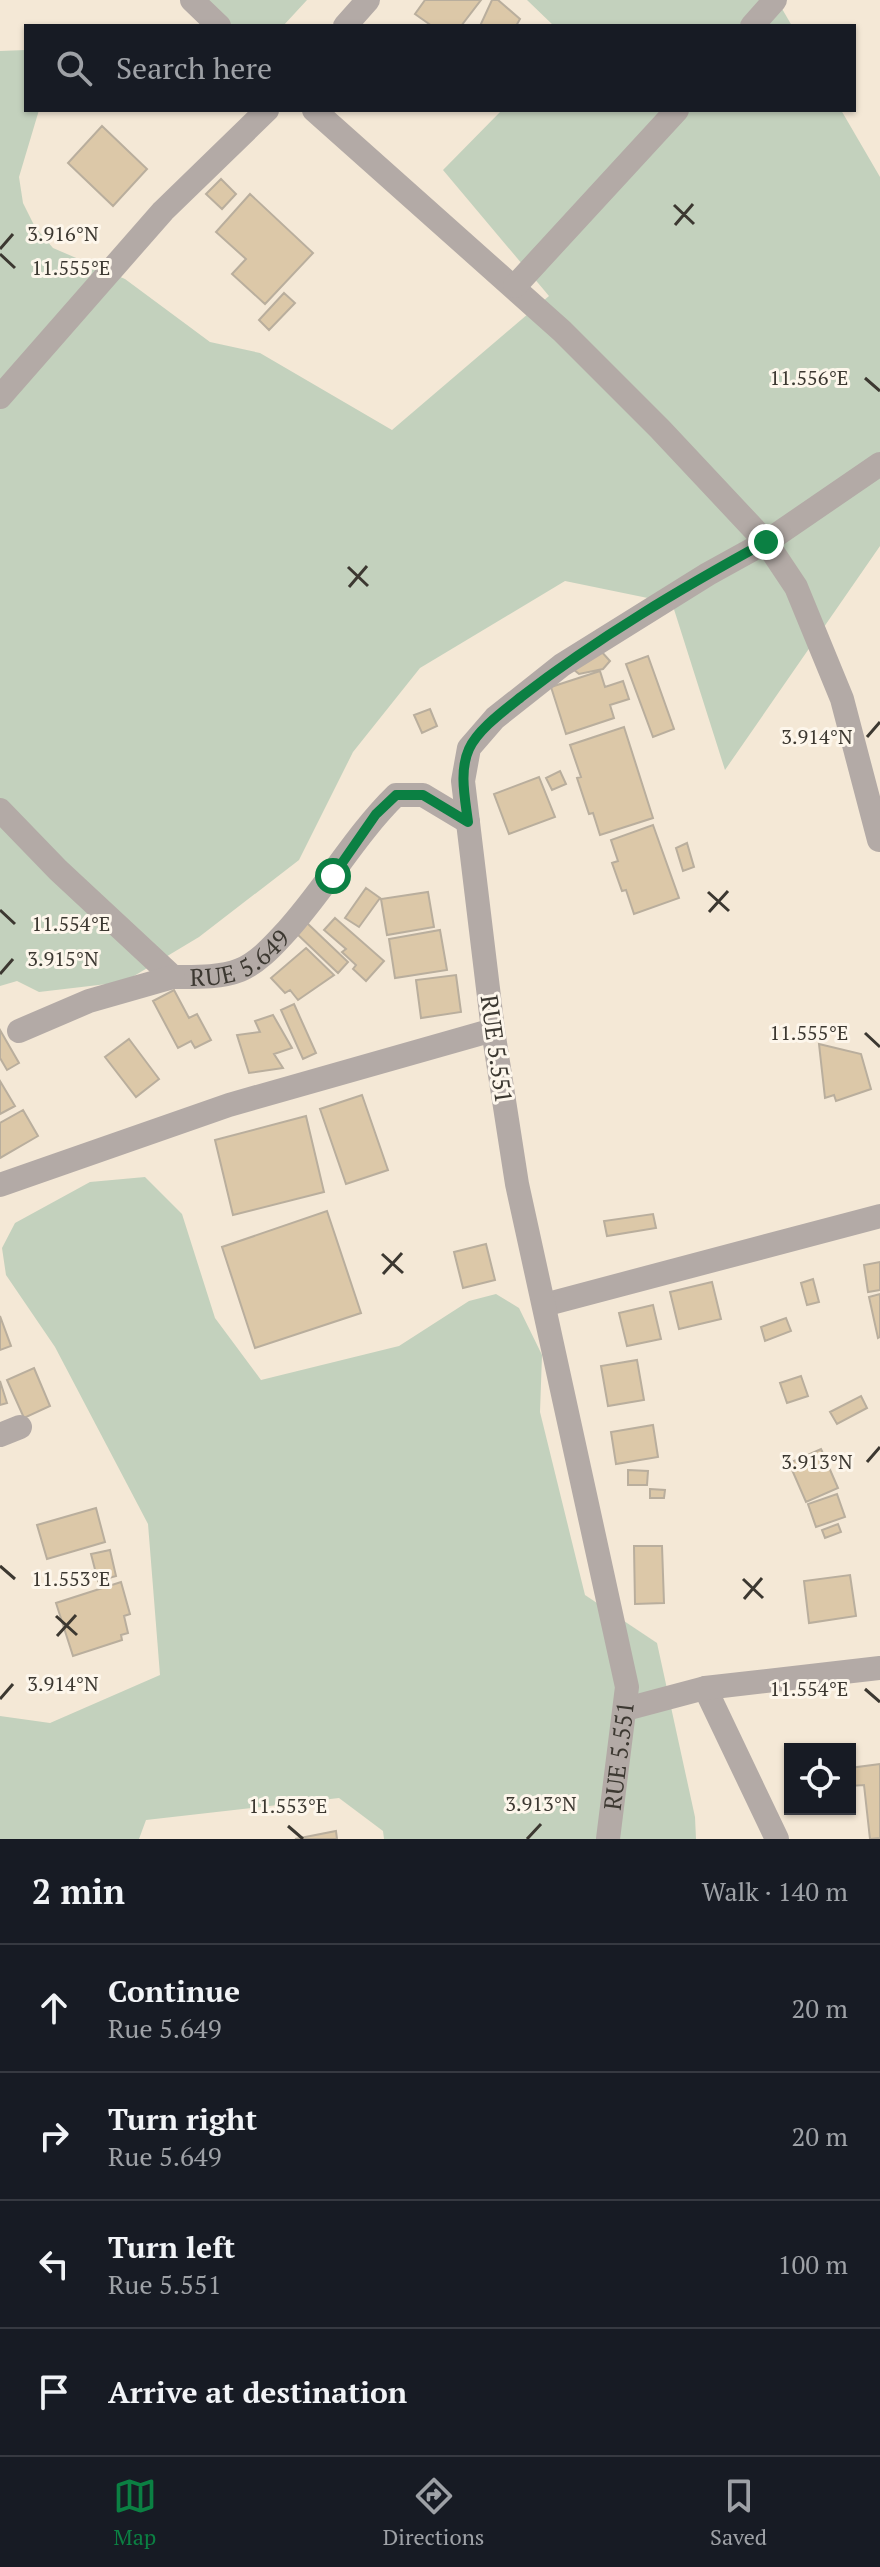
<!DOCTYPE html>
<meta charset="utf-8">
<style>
body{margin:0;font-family:"PT Serif",serif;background:#242831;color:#f1f3f6}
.controls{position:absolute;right:24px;bottom:24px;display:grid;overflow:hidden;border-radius:0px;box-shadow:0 2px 6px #0004}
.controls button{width:72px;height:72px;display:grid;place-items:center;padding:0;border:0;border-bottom:2px solid #363941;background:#171b24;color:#f1f3f6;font:40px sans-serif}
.stop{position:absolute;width:24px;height:24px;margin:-18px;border:6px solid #0b8043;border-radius:50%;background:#fff}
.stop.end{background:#0b8043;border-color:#fff;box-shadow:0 2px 8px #0008}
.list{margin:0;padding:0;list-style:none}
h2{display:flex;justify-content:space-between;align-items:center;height:104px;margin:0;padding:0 32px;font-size:34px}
h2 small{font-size:26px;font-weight:400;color:#9ea1a6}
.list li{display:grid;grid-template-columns:52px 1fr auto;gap:24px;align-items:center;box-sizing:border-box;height:128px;padding:0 32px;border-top:2px solid #363941}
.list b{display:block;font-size:30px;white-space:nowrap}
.list p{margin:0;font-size:26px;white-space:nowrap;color:#9ea1a6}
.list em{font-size:26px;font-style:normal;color:#9ea1a6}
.icon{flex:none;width:44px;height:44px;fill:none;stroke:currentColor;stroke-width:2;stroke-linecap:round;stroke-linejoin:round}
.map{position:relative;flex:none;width:880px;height:1839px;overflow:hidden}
.search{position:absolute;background:#171b24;box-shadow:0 2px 6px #0004;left:24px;right:24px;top:24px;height:88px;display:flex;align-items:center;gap:20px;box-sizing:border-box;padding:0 28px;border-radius:0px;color:#9ea1a6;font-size:30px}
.sheet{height:616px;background:#171b24}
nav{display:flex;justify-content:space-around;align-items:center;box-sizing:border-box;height:112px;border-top:2px solid #363941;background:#171b24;font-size:22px;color:#9ea1a6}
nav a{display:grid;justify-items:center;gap:4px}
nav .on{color:#0b8043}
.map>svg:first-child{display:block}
.green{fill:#c3d1bd}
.building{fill:#dcc8a8;stroke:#b9ae9d;stroke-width:2}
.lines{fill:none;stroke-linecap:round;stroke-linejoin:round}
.street{stroke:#b3aaa6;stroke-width:24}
.route{stroke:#0b8043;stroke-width:10}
.ticks{fill:none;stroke:#3c3831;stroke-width:3}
.labels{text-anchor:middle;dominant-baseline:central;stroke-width:6;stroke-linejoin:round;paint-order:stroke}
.street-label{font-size:24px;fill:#3c3831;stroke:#fdf6eb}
.ticks-label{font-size:20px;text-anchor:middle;fill:#3c3831;stroke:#fdf6eb;stroke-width:6;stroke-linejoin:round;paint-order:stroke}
</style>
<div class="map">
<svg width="880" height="1839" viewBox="0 0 880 1839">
<rect width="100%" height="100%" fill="#f4e8d6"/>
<!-- green -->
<path class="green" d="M191,0H307L283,26H208Z
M527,0H777L792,26H554Z
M26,50V110H39L19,177L23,203L35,227L53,248L125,279L210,342L260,353L392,430L549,296L443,170L502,110H841L880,177V546L725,770L672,603L565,581L420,668L353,752L299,860L199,937L124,982L39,992L17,981L0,986V51Z
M145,1177L182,1214L215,1318L261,1380L399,1346L469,1301L496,1294L519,1308L542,1355L540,1412L585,1595L657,1643L695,1817L696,1839H384L383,1831L339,1798L146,1820L139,1839H0V1716L50,1723L160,1675L148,1524L55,1347L6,1275L2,1248L15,1223L90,1182Z"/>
<!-- building -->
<path class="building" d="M425,0H481L461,26H432L415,14Z
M492,0H498L520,19L516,26H480Z
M102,126L147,169L113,206L68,163Z
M221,179L236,194L222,209L206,194Z
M250,194L313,253L265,304L232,274L246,259L216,232Z
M284,293L295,303L269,330L259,320Z
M600,650L610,661L603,669L579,674L573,669Z
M648,656L674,729L653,737L626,664Z
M600,671L605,687L623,681L629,699L610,705L614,718L566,734L551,687Z
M430,709L437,726L422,733L414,715Z
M624,727L653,818L600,835L593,813L589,814L577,778L581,777L570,745Z
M560,771L566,784L552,790L546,778Z
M539,777L555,817L509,834L494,794Z
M653,825L679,898L634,914L626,890L622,891L612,863L618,861L611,840Z
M687,843L694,867L683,871L676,848Z
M366,888L380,898L359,927L345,918Z
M428,892L434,927L387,935L381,899Z
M335,918L384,961L366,981L353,969L356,965L342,952L346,949L324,930Z
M307,923L348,962L338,973L297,934Z
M440,930L447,970L395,978L389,939Z
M306,948L334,975L298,1000L290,990L285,993L271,978Z
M456,975L461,1012L421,1018L416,980Z
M174,990L189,1018L197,1014L211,1040L195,1048L191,1041L178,1048L153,1001Z
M294,1004L316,1053L303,1059L281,1010Z
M273,1015L292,1048L274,1054L283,1068L249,1073L237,1035L260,1032L255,1021Z
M0,1030L19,1063L7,1070L0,1058Z
M129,1039L159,1079L136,1097L105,1057Z
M819,1044L861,1054L871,1089L836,1101L834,1095L825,1098Z
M0,1081L15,1106L0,1114Z
M362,1095L388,1170L346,1184L320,1109Z
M23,1110L38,1136L0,1158V1123Z
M306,1116L324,1192L233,1215L215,1140Z
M327,1211L361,1313L255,1348L222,1247Z
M653,1214L656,1228L607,1236L604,1221Z
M486,1244L495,1280L463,1288L454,1252Z
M880,1262V1290L868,1292L864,1265Z
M813,1279L819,1302L807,1305L801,1283Z
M712,1282L721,1319L679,1329L670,1292Z
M880,1294V1337L878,1338L869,1297Z
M653,1305L661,1339L627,1346L619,1313Z
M0,1316L11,1346L0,1350Z
M786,1318L791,1331L765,1341L761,1327Z
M637,1360L644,1400L608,1406L601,1366Z
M34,1368L50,1406L24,1418L7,1380Z
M801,1376L808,1396L787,1403L780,1383Z
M0,1381L7,1403L0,1405Z
M861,1396L867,1408L837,1424L830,1412Z
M653,1425L658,1457L616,1464L611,1432Z
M821,1449L838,1488L806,1502L789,1463Z
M628,1470L648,1471L647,1485H628Z
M650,1489L665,1490L664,1498H650Z
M837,1494L845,1517L816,1527L808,1504Z
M96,1508L105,1542L47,1559L37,1525Z
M838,1524L841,1532L825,1538L822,1530Z
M634,1546H662L664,1603L635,1604Z
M110,1550L116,1576L98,1581L91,1554Z
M850,1575L856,1616L809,1623L804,1581Z
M121,1582L130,1614L124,1616L128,1633L121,1635L122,1640L73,1656L56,1603Z
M880,1764V1838L870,1839L864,1785L850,1786V1768Z
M336,1831L337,1839H295Z"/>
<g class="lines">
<!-- street -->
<g class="street">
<path d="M192,0L219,26"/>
<path d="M345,26L368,0"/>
<path d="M752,26L775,0"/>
<path d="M314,110L562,331L660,429L766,542L796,587L842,699L879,840"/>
<path d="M515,286L677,110"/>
<path d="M0,397L163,211L267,110"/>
<path id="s1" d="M0,810L58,870L173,977C195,977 220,978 240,970C257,963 271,948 283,935C324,891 354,836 396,795H423L468,822"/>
<path d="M19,1031L89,1001L173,977"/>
<path d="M0,1185L229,1105L493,1030"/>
<path d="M544,1305L880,1216"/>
<path d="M0,1435L20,1427"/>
<path d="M705,1688L777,1839"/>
<path d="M626,1709L705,1688L880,1668"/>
<path id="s2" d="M608,1839L627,1687L517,1184L493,1030L463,781L469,748L495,718L562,665L708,574L766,542L880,464"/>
</g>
</g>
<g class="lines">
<!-- route -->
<path class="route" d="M333,876L376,814L396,795H423L468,822C465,798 459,771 469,749C478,729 505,710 521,697C597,638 682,588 766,542"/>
</g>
<!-- ticks -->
<path class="ticks" d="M674,205L694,224M675,225L693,204M0,249L13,234M0,254L15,268M865,378L880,391M348,567L368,586M349,587L367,566M867,737L880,722M708,892L729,911M0,910L15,924M709,912L728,891M0,974L13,959M865,1033L880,1047M382,1254L403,1273M383,1274L402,1253M867,1462L880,1447M0,1566L15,1579M743,1579L763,1598M744,1599L762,1578M56,1616L77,1635M57,1636L76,1615M865,1689L880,1702M0,1699L13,1684M288,1826L303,1839M527,1839L541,1824"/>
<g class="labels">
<!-- street labels -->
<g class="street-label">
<text stroke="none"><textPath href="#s1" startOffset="312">RUE 5.649</textPath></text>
<text transform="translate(497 1049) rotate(82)">RUE 5.551</text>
<text stroke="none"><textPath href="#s2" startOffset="84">RUE 5.551</textPath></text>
</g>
</g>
<g class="ticks-label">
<text x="63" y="241">3.916°N</text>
<text x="71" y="275">11.555°E</text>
<text x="809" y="385">11.556°E</text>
<text x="817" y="744">3.914°N</text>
<text x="71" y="931">11.554°E</text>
<text x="63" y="966">3.915°N</text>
<text x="809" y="1040">11.555°E</text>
<text x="817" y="1469">3.913°N</text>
<text x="71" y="1586">11.553°E</text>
<text x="63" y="1691">3.914°N</text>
<text x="809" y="1696">11.554°E</text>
<text x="541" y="1811">3.913°N</text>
<text x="288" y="1813">11.553°E</text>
</g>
</svg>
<div class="controls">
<button><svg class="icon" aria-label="locate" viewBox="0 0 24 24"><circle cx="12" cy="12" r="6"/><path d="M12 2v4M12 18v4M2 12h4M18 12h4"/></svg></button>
</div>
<div class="stop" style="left:333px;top:876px"></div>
<div class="stop end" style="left:766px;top:542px"></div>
<div class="search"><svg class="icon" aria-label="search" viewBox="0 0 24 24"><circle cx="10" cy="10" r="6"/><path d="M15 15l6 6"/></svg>Search here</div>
</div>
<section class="sheet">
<h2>2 min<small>Walk · 140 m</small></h2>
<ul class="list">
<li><svg class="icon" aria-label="ahead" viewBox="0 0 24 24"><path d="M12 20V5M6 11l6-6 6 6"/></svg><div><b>Continue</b><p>Rue 5.649</p></div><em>20 m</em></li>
<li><svg class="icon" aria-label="right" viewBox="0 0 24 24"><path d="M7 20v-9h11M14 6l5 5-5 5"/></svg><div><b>Turn right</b><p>Rue 5.649</p></div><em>20 m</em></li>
<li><svg class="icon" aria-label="left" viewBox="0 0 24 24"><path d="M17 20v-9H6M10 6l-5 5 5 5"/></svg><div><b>Turn left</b><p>Rue 5.551</p></div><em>100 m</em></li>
<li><svg class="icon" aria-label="arrive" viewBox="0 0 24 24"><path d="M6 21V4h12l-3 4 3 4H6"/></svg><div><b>Arrive at destination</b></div></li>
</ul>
</section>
<nav>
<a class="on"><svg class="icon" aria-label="map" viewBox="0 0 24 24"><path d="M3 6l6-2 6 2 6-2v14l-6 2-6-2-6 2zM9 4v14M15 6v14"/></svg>Map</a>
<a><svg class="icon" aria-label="directions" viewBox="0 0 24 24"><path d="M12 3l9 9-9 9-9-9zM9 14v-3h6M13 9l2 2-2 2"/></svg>Directions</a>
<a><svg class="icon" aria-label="saved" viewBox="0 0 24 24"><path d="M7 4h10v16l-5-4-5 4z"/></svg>Saved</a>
</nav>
